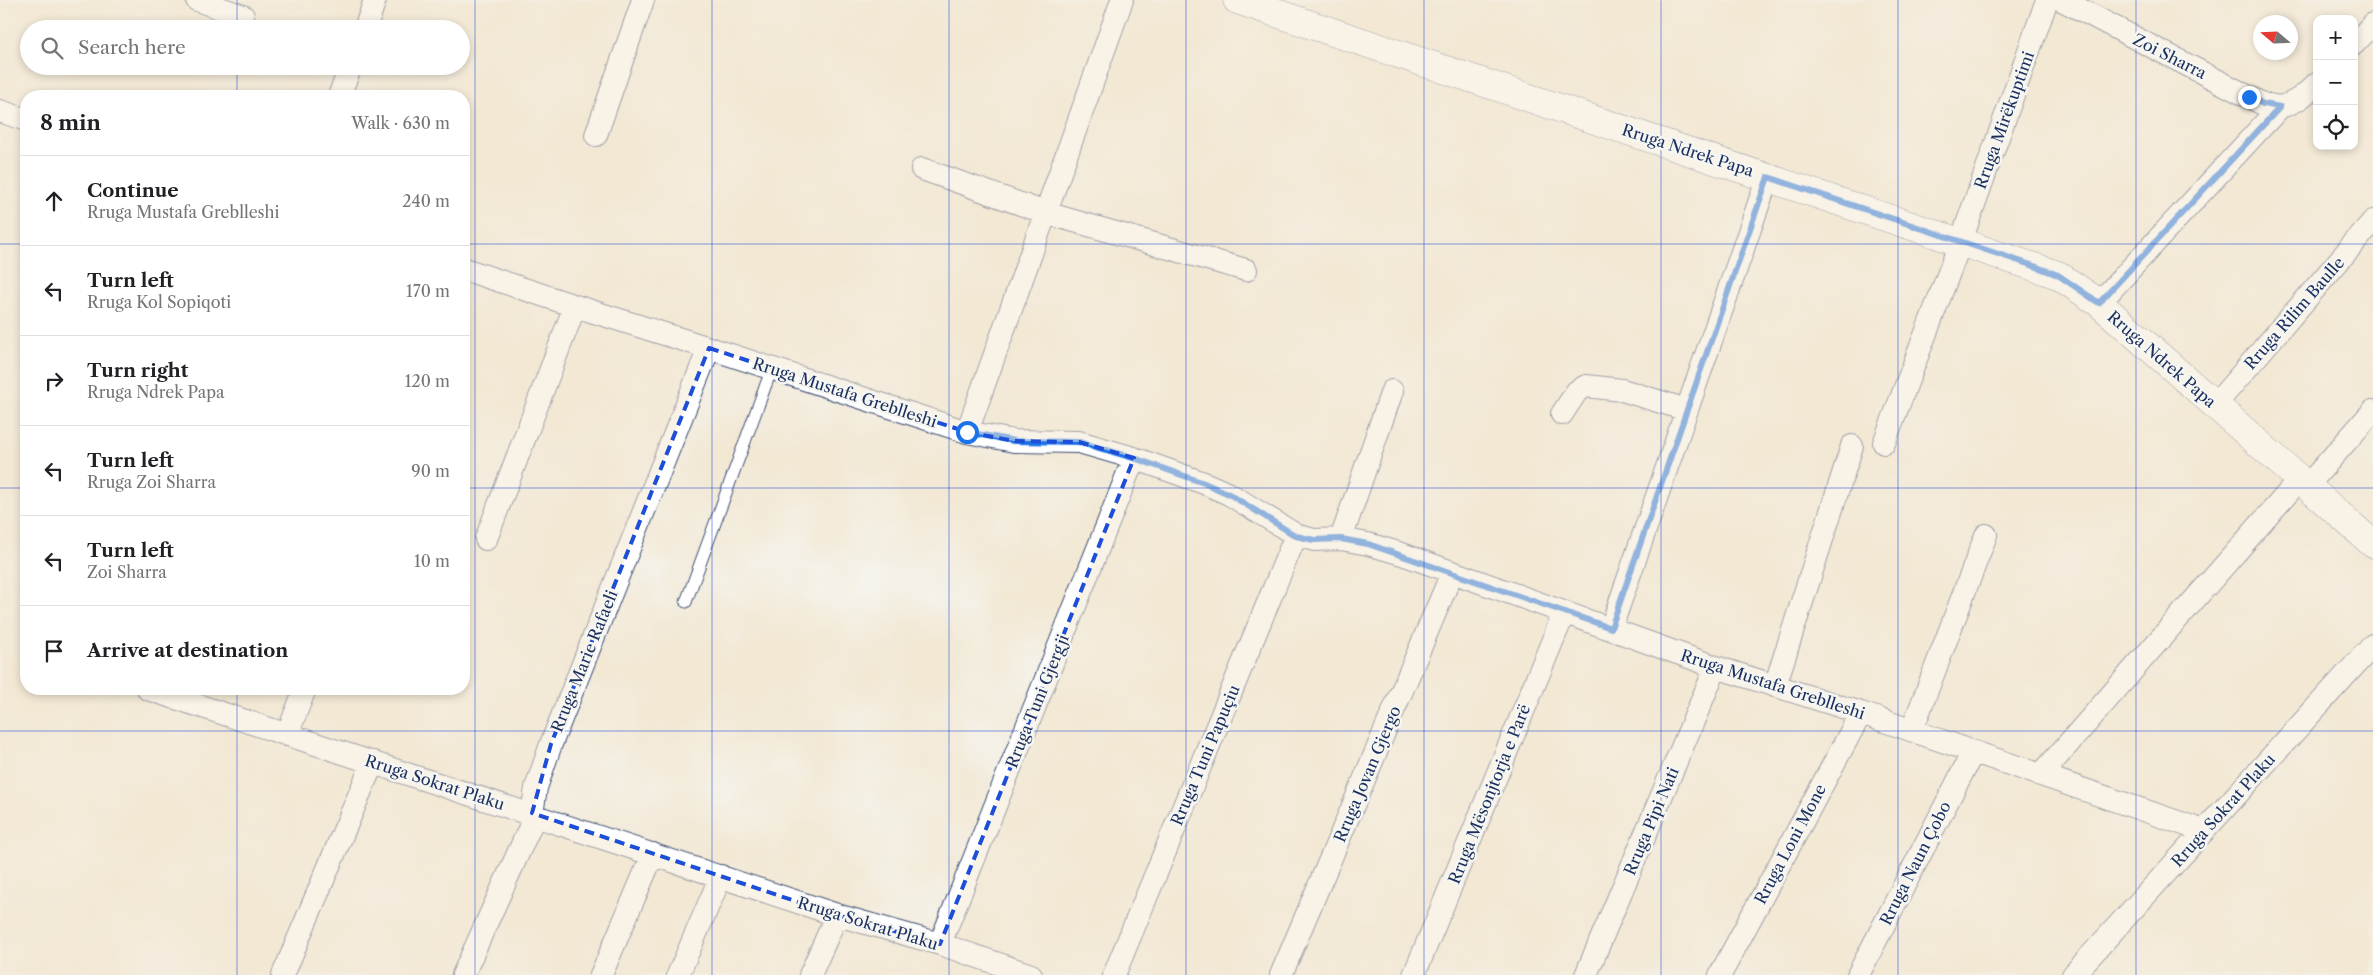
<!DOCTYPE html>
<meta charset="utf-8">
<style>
body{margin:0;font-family:"Libre Caslon Text",serif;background:#f6f6f6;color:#202124}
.controls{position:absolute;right:15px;top:15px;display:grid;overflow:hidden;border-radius:10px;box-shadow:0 2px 8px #0003}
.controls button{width:45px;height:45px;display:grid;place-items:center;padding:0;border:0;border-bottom:1px solid #e0e0e0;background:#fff;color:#202124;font:25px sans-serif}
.compass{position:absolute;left:2253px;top:15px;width:45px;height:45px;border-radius:50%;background:#fff;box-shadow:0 2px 8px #0003;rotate:289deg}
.stop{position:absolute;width:15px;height:15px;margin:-11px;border:4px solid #1a73e8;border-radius:50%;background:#fff}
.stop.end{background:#1a73e8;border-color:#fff;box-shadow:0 1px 5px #0008}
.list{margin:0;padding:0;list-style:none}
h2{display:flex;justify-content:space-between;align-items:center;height:65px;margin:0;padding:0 20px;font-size:21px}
h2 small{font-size:16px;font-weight:400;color:#757577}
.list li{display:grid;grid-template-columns:32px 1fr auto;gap:15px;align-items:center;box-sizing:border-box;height:90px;padding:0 20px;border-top:1px solid #e0e0e0}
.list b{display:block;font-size:19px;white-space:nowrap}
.list p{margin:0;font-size:16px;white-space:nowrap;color:#757577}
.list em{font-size:16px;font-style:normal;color:#757577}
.icon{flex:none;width:28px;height:28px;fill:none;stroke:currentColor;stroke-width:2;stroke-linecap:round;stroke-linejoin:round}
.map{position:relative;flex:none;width:2373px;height:975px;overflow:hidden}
.search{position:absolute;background:#fff;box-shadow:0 2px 8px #0003;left:20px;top:20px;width:450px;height:55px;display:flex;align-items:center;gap:12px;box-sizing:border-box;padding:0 18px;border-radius:28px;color:#757577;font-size:19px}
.panel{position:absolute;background:#fff;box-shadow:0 2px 8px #0003;left:20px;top:90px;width:450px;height:605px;border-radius:20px}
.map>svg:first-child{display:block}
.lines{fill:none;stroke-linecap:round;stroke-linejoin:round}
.service-casing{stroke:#3b4b70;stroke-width:13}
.minor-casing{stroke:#3b4b70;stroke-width:24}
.tertiary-casing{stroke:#3b4b70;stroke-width:29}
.service{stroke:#fff;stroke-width:11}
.minor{stroke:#fff;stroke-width:22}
.tertiary{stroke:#fff;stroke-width:28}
.route{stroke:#1a73e8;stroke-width:6}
.marked{fill:none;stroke:#1d4ed8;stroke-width:4;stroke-dasharray:10 6;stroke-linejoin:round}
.grid{fill:none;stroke:#1d4ed8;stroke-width:1;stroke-opacity:0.55}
.labels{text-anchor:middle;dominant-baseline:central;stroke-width:5;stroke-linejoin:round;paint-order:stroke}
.street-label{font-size:16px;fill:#1b2f5e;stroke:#f6f6f2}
</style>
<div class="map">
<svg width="2373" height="975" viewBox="0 0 2373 975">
<rect width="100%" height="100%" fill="#f6f6f2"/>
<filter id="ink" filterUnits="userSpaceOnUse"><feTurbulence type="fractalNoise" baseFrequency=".02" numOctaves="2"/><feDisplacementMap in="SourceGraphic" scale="10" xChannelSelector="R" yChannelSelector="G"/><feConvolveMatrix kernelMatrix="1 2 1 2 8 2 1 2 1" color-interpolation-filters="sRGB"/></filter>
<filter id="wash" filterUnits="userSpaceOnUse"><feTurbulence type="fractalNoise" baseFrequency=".0096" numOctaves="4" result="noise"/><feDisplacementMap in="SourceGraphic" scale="20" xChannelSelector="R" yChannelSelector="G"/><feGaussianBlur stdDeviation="1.12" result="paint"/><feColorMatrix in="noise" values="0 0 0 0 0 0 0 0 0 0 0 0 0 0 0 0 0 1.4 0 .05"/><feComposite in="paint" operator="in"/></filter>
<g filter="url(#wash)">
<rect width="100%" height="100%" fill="#f2e8d4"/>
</g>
<g filter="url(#ink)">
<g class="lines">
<defs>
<path id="service" d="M686,602L772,368"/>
<path id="minor" d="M197,0L243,16
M2062,0L2249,97L2263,104L2280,107
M365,29L375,0
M2354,44L2373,24
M339,96L351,66
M0,111L26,120
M596,135L643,0
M922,169L1046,213L1246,270
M464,269L575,306L709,348L967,432L1014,441L1079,442L1134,458L1204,483L1229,494L1296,535L1314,540L1341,539L1368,544L1402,554L1716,667L1861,713L2204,831
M2099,303L2280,107C2296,103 2305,95 2317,83
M2215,405L2373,221
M1562,414L1577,391L1586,386L1622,390L1687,410
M967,432L1122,0
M1884,443L1961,241L2047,0
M2307,486L2373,411
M486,539L575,306
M1341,539L1392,391
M1611,628L1768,177
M1775,686L1852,446
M148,689L837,915L940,944L1031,975
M1912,730L1986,535
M287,735L305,689
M2041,775L2300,479
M940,944L1134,458
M283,975L373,762
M463,975L530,827L536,788L551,744L709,348
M601,975L653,854
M678,975L721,876
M810,975L837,915
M1114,975L1296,535
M1281,975L1452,573
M1414,975L1564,613
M1586,975L1716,667
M1720,975L1861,713
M1858,975L1973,752
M2073,975L2373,645"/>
<path id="tertiary" d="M1237,0L2058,275L2099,303L2373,544"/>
</defs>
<!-- service casing -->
<use href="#service" class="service-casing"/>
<!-- minor casing -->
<use href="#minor" class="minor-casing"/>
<!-- tertiary casing -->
<use href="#tertiary" class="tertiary-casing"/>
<!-- service -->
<use href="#service" class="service"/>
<!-- minor -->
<use href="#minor" class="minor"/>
<!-- tertiary -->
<use href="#tertiary" class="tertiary"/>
</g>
</g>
<g class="lines" filter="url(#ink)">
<!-- route -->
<path class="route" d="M967,432L1014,441L1079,442L1134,458L1204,483L1229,494L1296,536L1314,540L1341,539L1368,544L1611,628L1768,177L2037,267L2058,275L2099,303L2280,107L2263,104L2249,97"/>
</g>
<!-- marked area -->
<path d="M0 0H2373V975H0ZM709,348L967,432L1014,441L1079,442L1134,458L940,944L837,915L532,813L551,744Z" fill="#f2e8d4" fill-opacity=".55" fill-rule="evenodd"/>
<path class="marked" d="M709,348L967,432L1014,441L1079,442L1134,458L940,944L837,915L532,813L551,744Z"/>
<!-- grid -->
<path class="grid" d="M237,0V29M475,0V975M712,0V975M949,0V975M1186,0V975M1424,0V975M1661,0V975M1898,0V975M2136,0V975M237,66V96M0,244H26M464,244H2373M0,488H26M464,488H2373M237,689V975M0,731H2373"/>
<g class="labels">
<!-- street labels -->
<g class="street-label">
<text transform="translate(2170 56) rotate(27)">Zoi Sharra</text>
<text transform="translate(2004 120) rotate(-70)">Rruga Mirëkuptimi</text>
<text transform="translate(1688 150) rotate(18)">Rruga Ndrek Papa</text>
<text transform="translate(2294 313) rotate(-49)">Rruga Rilim Baulle</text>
<text transform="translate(2162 359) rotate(41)">Rruga Ndrek Papa</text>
<text transform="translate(845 392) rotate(18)">Rruga Mustafa Greblleshi</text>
<text transform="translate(584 661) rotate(-68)">Rruga Marie Rafaeli</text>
<text transform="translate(1773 684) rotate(18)">Rruga Mustafa Greblleshi</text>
<text transform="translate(1037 701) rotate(-68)">Rruga Tuni Gjergji</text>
<text transform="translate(1205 755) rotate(-67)">Rruga Tuni Papuçiu</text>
<text transform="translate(1367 774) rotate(-67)">Rruga Jovan Gjergo</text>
<text transform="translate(435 782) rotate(18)">Rruga Sokrat Plaku</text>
<text transform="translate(1489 794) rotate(-68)">Rruga Mësonjtorja e Parë</text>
<text transform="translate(2223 810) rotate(-48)">Rruga Sokrat Plaku</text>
<text transform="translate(1651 821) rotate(-67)">Rruga Pipi Nati</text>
<text transform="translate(1790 844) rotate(-62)">Rruga Loni Mone</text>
<text transform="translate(1915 863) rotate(-63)">Rruga Naun Çobo</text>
<text transform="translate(868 923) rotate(17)">Rruga Sokrat Plaku</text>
</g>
</g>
</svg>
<div class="controls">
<button>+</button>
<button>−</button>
<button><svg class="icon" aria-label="locate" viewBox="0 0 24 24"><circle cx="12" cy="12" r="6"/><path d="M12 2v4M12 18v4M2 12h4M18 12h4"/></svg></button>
</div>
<svg class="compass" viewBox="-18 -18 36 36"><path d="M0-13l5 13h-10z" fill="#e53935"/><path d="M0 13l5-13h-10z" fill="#757577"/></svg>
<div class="stop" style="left:967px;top:432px"></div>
<div class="stop end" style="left:2249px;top:97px"></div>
<div class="search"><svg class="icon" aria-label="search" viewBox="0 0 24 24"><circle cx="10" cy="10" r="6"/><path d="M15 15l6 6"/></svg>Search here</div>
<section class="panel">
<h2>8 min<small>Walk · 630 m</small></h2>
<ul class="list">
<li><svg class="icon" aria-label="ahead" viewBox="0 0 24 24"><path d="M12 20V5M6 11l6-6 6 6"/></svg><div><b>Continue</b><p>Rruga Mustafa Greblleshi</p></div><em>240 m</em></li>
<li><svg class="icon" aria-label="left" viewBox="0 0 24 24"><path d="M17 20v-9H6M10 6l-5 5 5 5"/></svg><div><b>Turn left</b><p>Rruga Kol Sopiqoti</p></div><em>170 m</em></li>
<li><svg class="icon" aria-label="right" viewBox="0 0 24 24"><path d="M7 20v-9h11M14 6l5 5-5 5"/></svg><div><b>Turn right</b><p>Rruga Ndrek Papa</p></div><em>120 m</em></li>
<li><svg class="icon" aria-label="left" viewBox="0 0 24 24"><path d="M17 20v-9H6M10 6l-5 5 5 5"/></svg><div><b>Turn left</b><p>Rruga Zoi Sharra</p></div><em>90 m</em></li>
<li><svg class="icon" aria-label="left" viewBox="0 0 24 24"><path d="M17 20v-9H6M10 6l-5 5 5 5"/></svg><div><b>Turn left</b><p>Zoi Sharra</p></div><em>10 m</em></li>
<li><svg class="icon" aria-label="arrive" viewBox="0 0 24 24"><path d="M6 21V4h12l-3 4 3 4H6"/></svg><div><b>Arrive at destination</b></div></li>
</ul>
</section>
</div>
